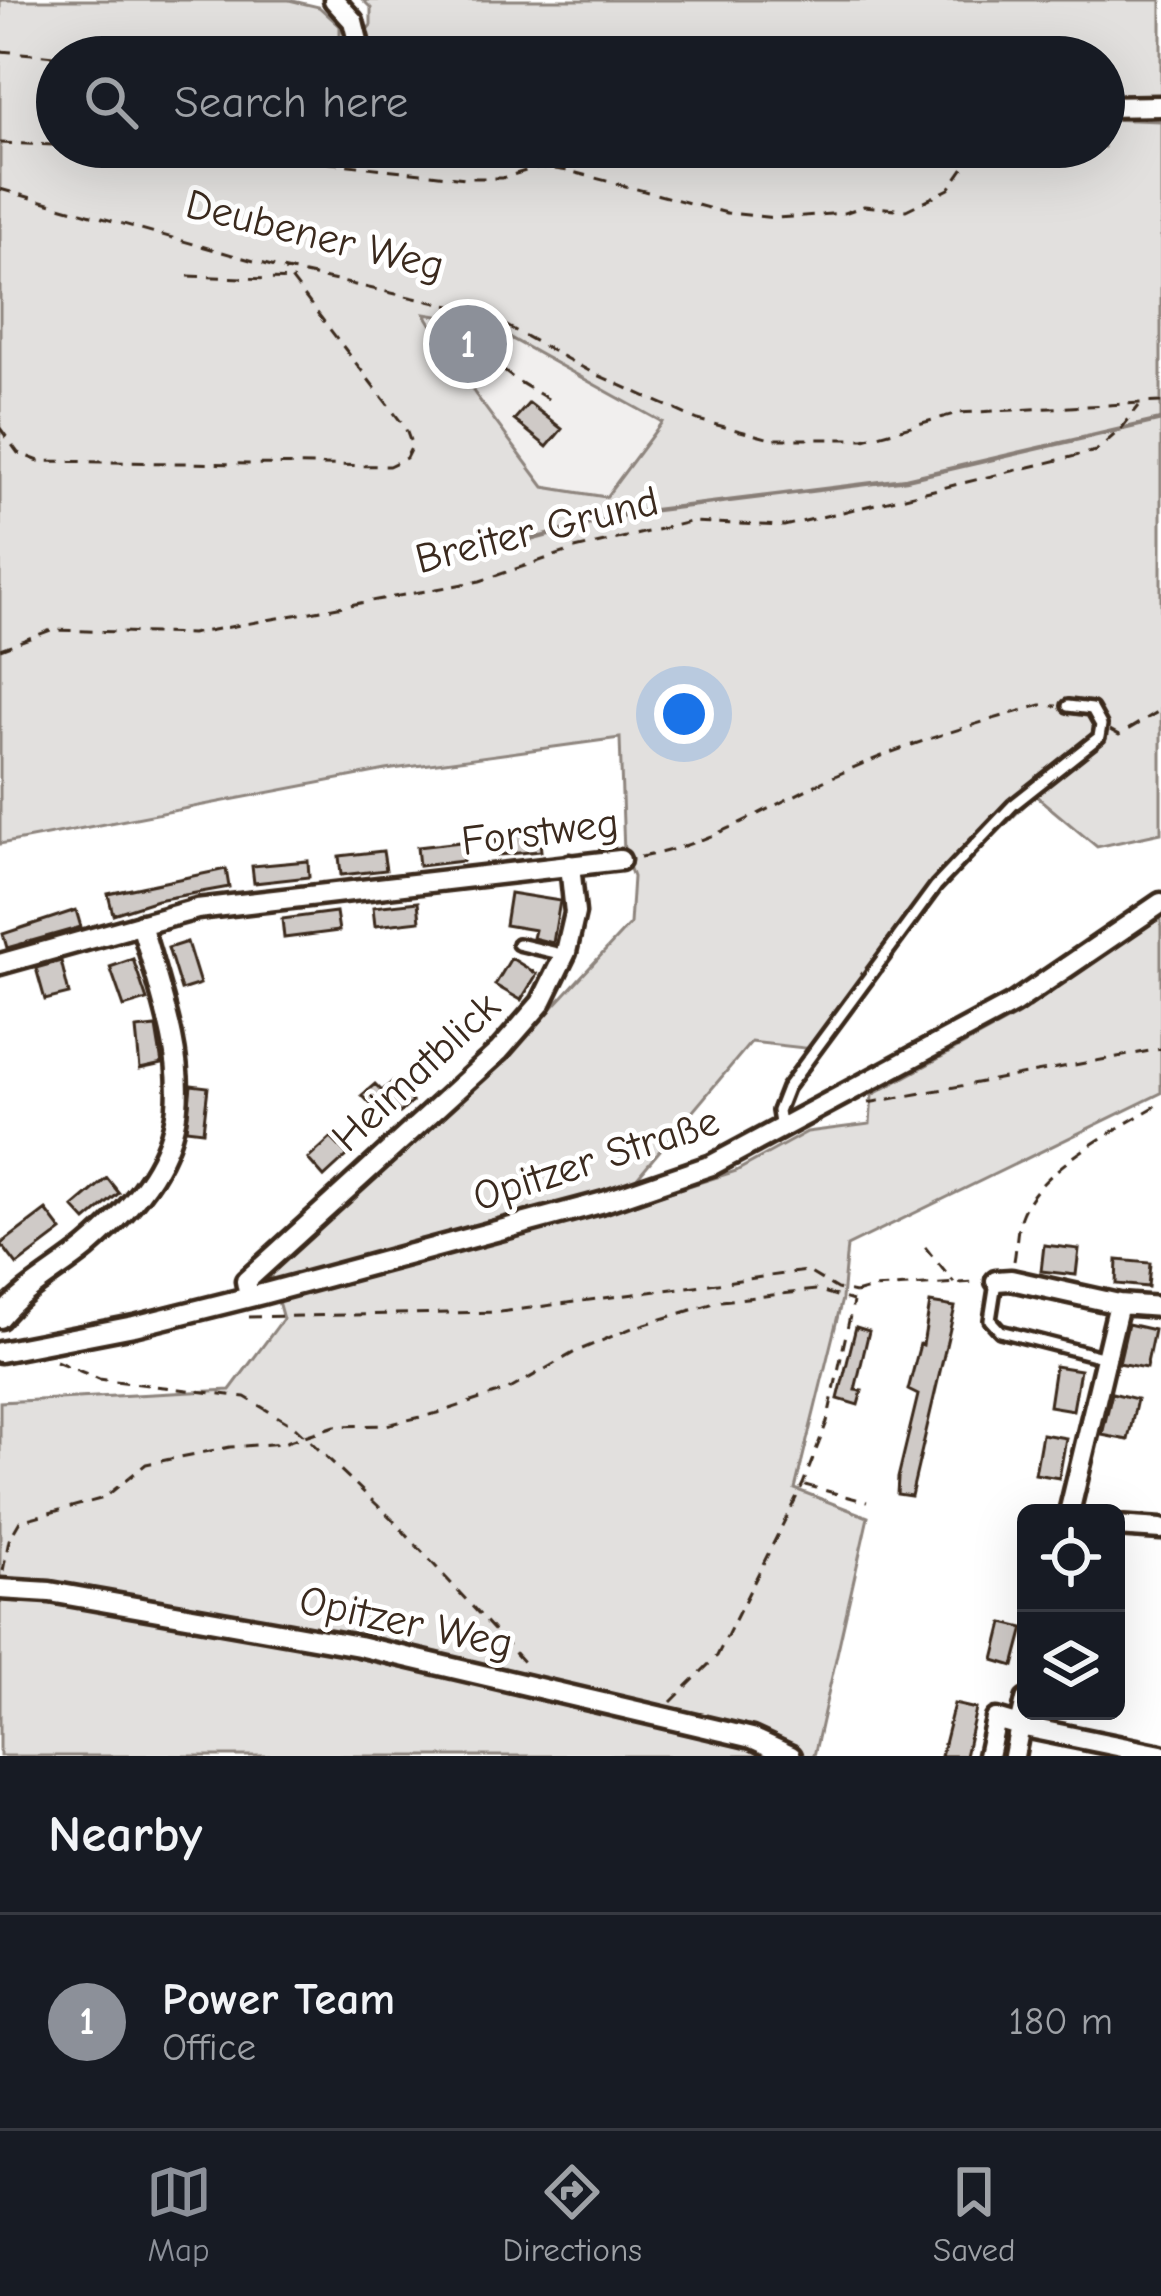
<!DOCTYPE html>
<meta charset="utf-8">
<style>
body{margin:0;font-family:"Comic Neue",sans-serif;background:#242831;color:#f1f3f6}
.controls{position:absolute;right:36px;bottom:36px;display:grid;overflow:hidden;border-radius:18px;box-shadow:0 12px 48px #0002}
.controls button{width:108px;height:108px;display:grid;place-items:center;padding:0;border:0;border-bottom:3px solid #363941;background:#171b24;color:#f1f3f6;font:60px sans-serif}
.you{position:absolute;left:684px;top:714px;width:42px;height:42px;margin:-30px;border:9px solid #fff;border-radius:50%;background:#1a73e8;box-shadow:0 0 0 18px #1a73e833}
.badge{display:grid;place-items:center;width:78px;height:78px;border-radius:50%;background:#8c9099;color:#fff;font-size:39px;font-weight:700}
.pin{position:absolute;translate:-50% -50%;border:6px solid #fff;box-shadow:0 3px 12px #0006}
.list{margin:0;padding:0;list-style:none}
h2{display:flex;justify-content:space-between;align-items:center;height:156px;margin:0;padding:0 48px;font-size:51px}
h2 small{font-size:39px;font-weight:400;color:#9ea1a6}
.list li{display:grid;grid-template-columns:78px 1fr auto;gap:36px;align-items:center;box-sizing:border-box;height:216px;padding:0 48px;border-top:3px solid #363941}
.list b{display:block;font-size:45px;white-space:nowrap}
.list p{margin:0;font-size:39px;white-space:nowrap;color:#9ea1a6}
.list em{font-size:39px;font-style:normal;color:#9ea1a6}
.icon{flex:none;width:66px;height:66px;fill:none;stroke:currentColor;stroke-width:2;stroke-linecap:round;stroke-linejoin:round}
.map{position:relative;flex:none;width:1161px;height:1756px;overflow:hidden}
.search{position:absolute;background:#171b24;box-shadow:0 12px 48px #0002;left:36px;right:36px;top:36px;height:132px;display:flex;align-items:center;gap:30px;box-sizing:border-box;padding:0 42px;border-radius:66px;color:#9ea1a6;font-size:45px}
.sheet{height:372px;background:#171b24}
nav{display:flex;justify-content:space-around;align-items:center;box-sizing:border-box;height:168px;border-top:3px solid #363941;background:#171b24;font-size:33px;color:#9ea1a6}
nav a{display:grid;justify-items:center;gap:6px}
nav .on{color:#8c9099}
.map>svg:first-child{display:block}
.built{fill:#f1efee}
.green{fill:#e2e0de;stroke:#8e857e;stroke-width:3;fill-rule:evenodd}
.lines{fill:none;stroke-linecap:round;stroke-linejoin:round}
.stream{stroke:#887e77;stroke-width:4.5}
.building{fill:#cfcac7;stroke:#3b2a1e;stroke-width:3}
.service-casing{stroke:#3b2a1e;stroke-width:18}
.minor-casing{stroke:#3b2a1e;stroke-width:27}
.path{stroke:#3b2a1e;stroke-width:3;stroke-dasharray:12 9;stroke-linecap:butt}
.service{stroke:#fff;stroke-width:9}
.minor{stroke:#fff;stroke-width:18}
.labels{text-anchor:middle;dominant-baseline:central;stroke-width:10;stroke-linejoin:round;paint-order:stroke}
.street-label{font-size:42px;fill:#3b2a1e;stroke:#fff}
</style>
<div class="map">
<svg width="1161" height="1756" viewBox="0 0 1161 1756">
<rect width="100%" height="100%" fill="#fff"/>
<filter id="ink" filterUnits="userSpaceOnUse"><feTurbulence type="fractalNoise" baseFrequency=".00833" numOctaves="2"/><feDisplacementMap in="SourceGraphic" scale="24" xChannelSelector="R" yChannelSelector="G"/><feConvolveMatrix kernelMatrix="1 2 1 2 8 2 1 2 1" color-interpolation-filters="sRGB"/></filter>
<g filter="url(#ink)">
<!-- built -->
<path class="built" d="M424,313L485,324L663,422L606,497L544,488L475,394Z"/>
<!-- green -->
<path class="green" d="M0,0H289L319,7L340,26V41L346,57H57V147H1104V119L1161,121V833L1097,847L1035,795L934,896L822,1050L751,1042L609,1211L736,1171L807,1132L870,1124L872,1095L1018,1015L1161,913V1093L847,1246L842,1299L795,1489L868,1517L814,1756H0V1402L230,1390L283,1319L269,1269L553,1007L630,924L633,877L624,853L620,738L386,770L0,844ZM425,314L485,324L662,422L606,497L544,487L475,394Z
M363,0H1161V96L1104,97V57H368L361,37L371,25V8Z"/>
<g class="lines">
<!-- stream -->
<path class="stream" d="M481,553L631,513L906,479L1161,420"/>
</g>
<!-- building -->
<path class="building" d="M529,403L562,429L547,447L514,420Z
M539,832L541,851L497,855L495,837Z
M461,842L463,861L419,866L417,847Z
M383,851L386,870L341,875L339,856Z
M308,861L309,877L254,883L252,866Z
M226,869L229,887L157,900L113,914L108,894Z
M510,893L560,901L553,943L533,938L535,930L505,925Z
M418,902L420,921L375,926L373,907Z
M76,910L81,927L7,948L3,934Z
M336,912L339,931L284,938L282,919Z
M187,942L200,984L181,990L168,948Z
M511,958L537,974L521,1000L495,985Z
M133,959L147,1000L124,1007L110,967Z
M61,961L69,994L45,1000L36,968Z
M156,1027L162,1064L140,1069L136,1029Z
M393,1081L412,1102L400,1113L393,1106L382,1116L362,1095L375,1084L382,1091Z
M191,1085L208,1087L203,1131L186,1129Z
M331,1138L348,1155L324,1177L308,1159Z
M107,1178L119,1193L86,1221L73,1207Z
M46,1210L62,1231L17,1265L1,1244Z
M1044,1245L1079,1249L1076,1275L1041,1271Z
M1117,1260L1150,1263L1148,1287L1116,1284Z
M930,1303L955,1307L911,1496L897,1494L898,1478L918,1395L908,1390L920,1344L923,1345Z
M1128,1324L1154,1330L1146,1368L1119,1363Z
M856,1327L869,1331L855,1390L862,1391L858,1405L838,1399Z
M1055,1366L1080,1370L1073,1410L1049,1406Z
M1112,1393L1137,1399L1128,1440L1102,1435Z
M1042,1434L1066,1438L1059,1478L1035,1474Z
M1003,1623L1024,1628L1014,1666L994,1660Z
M954,1704L976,1709L965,1756H941Z"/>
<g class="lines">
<defs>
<path id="service" d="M518,944L565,955
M781,1129L778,1111L787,1088L936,886L1013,805L1099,737L1101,725L1092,709L1068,706
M996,1282L990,1320L1000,1331L1106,1358"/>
<path id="minor" d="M334,0L353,21L362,57
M1104,107L1161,106
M0,964L197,909L620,860
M996,1281L1011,1280L1119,1304L1161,1307
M249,1297L246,1281L499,1051L541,1003L566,952L575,913L570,865
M0,1318C23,1289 58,1271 86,1248C215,1138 183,1069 141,924
M0,1352L134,1326L262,1294L604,1202L712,1165L1014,1003L1161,903
M1069,1513L1119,1304
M1116,1526L1161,1529
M0,1589L50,1592L359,1646L752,1738L791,1756
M988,1756L996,1719L1020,1726L1026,1700
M1014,1756L1020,1726L1161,1755"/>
</defs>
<!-- service casing -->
<use href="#service" class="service-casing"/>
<!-- minor casing -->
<use href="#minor" class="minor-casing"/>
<!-- path -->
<path class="path" d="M0,51L65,57
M0,143L57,145
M96,147L232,152L466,178H502L539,167L569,171L727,213L777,218L844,213L864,206L906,210L949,189L969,160L960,147
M0,189L282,269L483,313L591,372L698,420L771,439H864L958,413L1161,402
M188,276L294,280
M482,314C472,363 518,380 553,402
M0,428L18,453L39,461L389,466L406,458L412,446L405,427L285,271
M0,649L51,630L191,634L480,581L575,549L690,522L784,526L1096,451L1121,429L1139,406
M1110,730L1119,735L1161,710
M640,857C712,845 772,804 837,775C902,745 972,725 1041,705L1057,706
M868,1103L1161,1049
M925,1247L954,1283
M1014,1261C1017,1246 1016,1228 1022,1214C1041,1167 1119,1128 1161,1103
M855,1293L873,1288L977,1282
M248,1317L500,1312L807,1271L837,1289L855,1293
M56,1361L99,1379L245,1397L295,1427L392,1519L526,1665
M805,1485L867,1502
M3,1571L9,1540L20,1521L104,1498L146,1464L230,1447L283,1443L335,1426L386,1425L438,1413L510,1389L575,1352L632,1328L721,1301L816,1290L853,1301
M671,1702L717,1656L803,1484L827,1422L853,1302"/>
<!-- service -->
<use href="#service" class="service"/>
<!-- minor -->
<use href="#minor" class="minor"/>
</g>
</g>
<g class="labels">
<!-- street labels -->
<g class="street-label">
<text transform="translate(315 235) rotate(14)">Deubener Weg</text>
<text transform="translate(537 530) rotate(-14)">Breiter Grund</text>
<text transform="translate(540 832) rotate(-7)">Forstweg</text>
<text transform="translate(416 1072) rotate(-43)">Heimatblick</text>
<text transform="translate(596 1159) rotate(-18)">Opitzer Straße</text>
<text transform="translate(406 1622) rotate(12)">Opitzer Weg</text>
</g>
</g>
</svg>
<div class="controls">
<button><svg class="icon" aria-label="locate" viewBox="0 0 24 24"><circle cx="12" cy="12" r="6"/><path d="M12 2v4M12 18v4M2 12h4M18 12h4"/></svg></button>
<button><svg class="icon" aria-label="layers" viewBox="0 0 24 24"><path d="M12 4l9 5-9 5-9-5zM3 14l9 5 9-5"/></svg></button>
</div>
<div class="you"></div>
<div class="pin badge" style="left:468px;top:344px">1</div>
<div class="search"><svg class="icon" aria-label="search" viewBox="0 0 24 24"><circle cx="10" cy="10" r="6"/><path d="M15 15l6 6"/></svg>Search here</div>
</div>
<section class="sheet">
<h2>Nearby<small></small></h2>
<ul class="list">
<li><span class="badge">1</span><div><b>Power Team</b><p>Office</p></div><em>180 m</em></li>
</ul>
</section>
<nav>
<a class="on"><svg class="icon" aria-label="map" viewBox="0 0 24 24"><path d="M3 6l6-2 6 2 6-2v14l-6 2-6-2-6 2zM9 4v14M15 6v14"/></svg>Map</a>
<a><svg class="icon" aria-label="directions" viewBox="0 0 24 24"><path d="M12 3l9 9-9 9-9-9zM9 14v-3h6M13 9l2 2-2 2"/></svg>Directions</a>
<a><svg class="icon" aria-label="saved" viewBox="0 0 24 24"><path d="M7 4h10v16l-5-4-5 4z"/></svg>Saved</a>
</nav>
